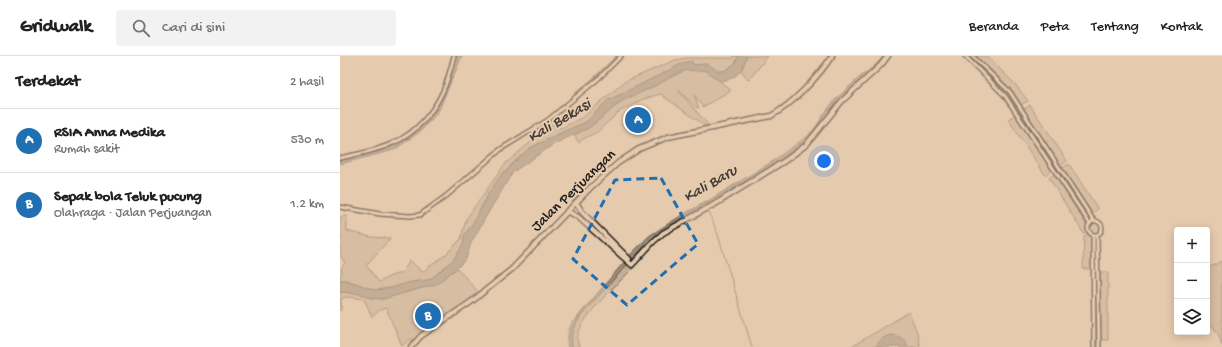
<!DOCTYPE html>
<html lang="id">
<meta charset="utf-8">
<style>
body{margin:0;font-family:"Gochi Hand",sans-serif;background:#f2f2f2;color:#202124}
.controls{position:absolute;right:12px;bottom:12px;display:grid;overflow:hidden;border-radius:4px;box-shadow:0 2px 10px #0003}
.controls button{width:36px;height:36px;display:grid;place-items:center;padding:0;border:0;border-bottom:1px solid #e0e0e0;background:#fff;color:#202124;font:20px sans-serif}
.you{position:absolute;left:484px;top:105px;width:14px;height:14px;margin:-10px;border:3px solid #fff;border-radius:50%;background:#1a73e8;box-shadow:0 0 0 6px #1a73e833}
.badge{display:grid;place-items:center;width:26px;height:26px;border-radius:50%;background:#1f6fb2;color:#fff;font-size:13px;font-weight:700}
.pin{position:absolute;translate:-50% -50%;border:2px solid #fff;box-shadow:0 1px 4px #0006}
.list{margin:0;padding:0;list-style:none}
h2{display:flex;justify-content:space-between;align-items:center;height:52px;margin:0;padding:0 16px;font-size:17px}
h2 small{font-size:13px;font-weight:400;color:#757577}
.list li{display:grid;grid-template-columns:26px 1fr auto;gap:12px;align-items:center;box-sizing:border-box;height:64px;padding:0 16px;border-top:1px solid #e0e0e0}
.list b{display:block;font-size:15px;white-space:nowrap}
.list p{margin:0;font-size:13px;white-space:nowrap;color:#757577}
.list em{font-size:13px;font-style:normal;color:#757577}
.icon{flex:none;width:22px;height:22px;fill:none;stroke:currentColor;stroke-width:2;stroke-linecap:round;stroke-linejoin:round}
.map{position:relative;flex:none;width:882px;height:291px;overflow:hidden}
header{display:flex;align-items:center;gap:24px;box-sizing:border-box;height:56px;padding:0 20px;background:#fff;border-bottom:1px solid #e0e0e0}
header strong{font-size:19px}
nav{display:flex;gap:22px;margin-inline-start:auto;font-size:14px}
.search{width:280px;height:36px;background:#f2f2f2;display:flex;align-items:center;gap:10px;box-sizing:border-box;padding:0 14px;border-radius:4px;color:#757577;font-size:15px}
main{display:flex}
aside{flex:1;background:#fff}
.map>svg:first-child{display:block}
.green{fill:#c5ae95;stroke:#706558}
.water{fill:#9b8a78;stroke:#685e53}
.lines{fill:none;stroke-linecap:round;stroke-linejoin:round}
.stream{stroke:#685e53;stroke-width:1}
.river{stroke:#9b8a78;stroke-width:4.5}
.minor-casing{stroke:#1c1c1c;stroke-width:6}
.major-casing{stroke:#1c1c1c;stroke-width:7}
.minor{stroke:#e6caad;stroke-width:3}
.major{stroke:#e6caad;stroke-width:4}
.marked{fill:none;stroke:#1f6fb2;stroke-width:3;stroke-dasharray:8 5;stroke-linejoin:round}
.labels{text-anchor:middle;dominant-baseline:central;stroke-width:4;stroke-linejoin:round;paint-order:stroke}
.street-label{font-size:15px;fill:#1c1c1c;stroke:#e6caad}
.water-label{font-size:16px;font-style:italic;fill:#423d38;stroke:#e6caad}
</style>
<header>
<strong>Gridwalk</strong>
<div class="search"><svg class="icon" aria-label="search" viewBox="0 0 24 24"><circle cx="10" cy="10" r="6"/><path d="M15 15l6 6"/></svg>Cari di sini</div>
<nav><a>Beranda</a><a>Peta</a><a>Tentang</a><a>Kontak</a></nav>
</header>
<main>
<aside>
<h2>Terdekat<small>2 hasil</small></h2>
<ul class="list">
<li><span class="badge">A</span><div><b>RSIA Anna Medika</b><p>Rumah sakit</p></div><em>530 m</em></li>
<li><span class="badge">B</span><div><b>Sepak bola Teluk pucung</b><p>Olahraga · Jalan Perjuangan</p></div><em>1.2 km</em></li>
</ul>
</aside>
<div class="map">
<svg width="882" height="291" viewBox="0 0 882 291">
<rect width="100%" height="100%" fill="#e6caad"/>
<filter id="ink" filterUnits="userSpaceOnUse"><feTurbulence type="fractalNoise" baseFrequency=".025" numOctaves="2"/><feDisplacementMap in="SourceGraphic" scale="8" xChannelSelector="R" yChannelSelector="G"/><feConvolveMatrix kernelMatrix="1 2 1 2 8 2 1 2 1" color-interpolation-filters="sRGB"/></filter>
<g filter="url(#ink)">
<!-- green -->
<path class="green" d="M276,0H281L236,42L234,38L251,24Z
M394,0H398L395,8L384,15H378L367,8L353,9L347,6L332,13L267,45L246,66L227,74L190,92L172,108L150,135L133,167L124,180V186L120,194L113,204L93,221L88,224L71,226L51,232L35,234L6,224H0V218L2,217L1,212L5,207L0,199V185L2,183L0,180V161L7,160V175L31,181L51,182L26,209L39,226L51,220L63,216L70,204L82,216L105,199L121,183L126,163L165,108L212,68L221,72L243,61L284,26L335,4L347,2H393Z
M407,0H428L409,24L401,15Z
M636,0H647L675,28L688,45L681,49L672,34Z
M346,14C351,15 363,13 367,15L391,34L363,51L354,39L359,52H357L338,34L370,71H367L320,38L301,44L279,56L257,76L243,83L239,87L234,79L250,71L282,45Z
M690,49L727,105L720,110L683,54Z
M676,58L712,114L705,119L668,63Z
M729,108L758,153L751,158L721,113Z
M714,118L747,170V175L744,178L709,122Z
M748 172a7 7 0 1 1 14 0a7 7 0 1 1-14 0Z
M749,178L751,182L752,213H743L744,180Z
M882,205V290L878,277L867,263V213Z
M288,207L293,212C278,228 243,258 238,279C237,283 238,287 239,291H232C231,287 230,283 231,279C236,260 274,223 288,207Z
M117,212L139,237L74,286L71,283L62,290L46,252L40,254L32,261L24,243L6,241L1,243V249L3,251L0,255V236L24,238L30,242L43,243L96,228Z
M760,216H768V284H761Z
M569,256L577,276L580,291H511Z"/>
<!-- water -->
<path class="water" d="M114,0H122L98,56L81,75L54,94L0,108V102L51,88L77,71L93,52L102,36Z
M398,0H407L401,15L394,21L387,24L381,25L374,22L367,15L364,14L359,15L346,14L334,19L317,29L282,45L250,71L214,88L173,116L148,157L131,187L126,203L117,212L96,228L43,243L30,242L23,238L0,236V224H6L35,234L51,232L71,226L88,224L93,221L113,204L120,194L124,186V180L133,167L150,135L163,116L167,115L172,108L190,92L227,74L246,66L267,45L332,13C338,9 344,6 352,5L353,9L367,8L378,15H384L395,8Z
M543,0H546L542,7L508,37L492,53L469,82L447,101L324,173L312,182L240,260C235,271 230,279 232,291H229L231,272L239,259L290,199L309,180L342,159L366,146L461,88C475,76 482,58 495,44C503,36 512,28 520,21C529,14 537,9 543,0Z
M550,279C558,279 566,283 568,291H535L543,282Z"/>
<g class="lines">
<!-- stream -->
<path class="stream" d="M369,156L378,179L412,291"/>
<!-- river -->
<path class="river" d="M435,105L469,81L472,77
M229,291C228,282 229,275 234,267"/>
<defs>
<path id="minor" d="M625,0L665,40L750,168
M632,0L670,36L754,165
M0,102C17,98 37,95 53,87C75,78 93,57 103,35C108,24 111,12 114,0
M0,151L40,158L70,160L80,159L105,141L161,93L208,64L259,22L281,0
M748 172a7 7 0 1 1 14 0a7 7 0 1 1-14 0Z
M753,179L754,291
M757,179L759,291"/>
<path id="major" d="M236,146L242,156L289,203
M227,155L238,161L292,209L313,186L323,177L377,147L446,104L466,89L502,45L541,9L548,0
M71,291L81,280L131,246L172,213L250,132L278,107L299,93L328,81L431,60C453,48 478,21 492,0"/>
</defs>
<!-- minor casing -->
<use href="#minor" class="minor-casing"/>
<!-- major casing -->
<use href="#major" class="major-casing"/>
<!-- minor -->
<use href="#minor" class="minor"/>
<!-- major -->
<use href="#major" class="major"/>
</g>
</g>
<!-- marked area -->
<path d="M0 0H882V291H0ZM321,122L358,188L287,249L233,203L275,124Z" fill="#e6caad" fill-opacity=".55" fill-rule="evenodd"/>
<path class="marked" d="M321,122L358,188L287,249L233,203L275,124Z"/>
<g class="labels">
<!-- street labels -->
<g class="street-label">
<text transform="translate(234 135) rotate(-44)">Jalan Perjuangan</text>
</g>
<!-- water labels -->
<g class="water-label">
<text transform="translate(220 66) rotate(-31)">Kali Bekasi</text>
<text transform="translate(371 129) rotate(-30)">Kali Baru</text>
</g>
</g>
</svg>
<div class="controls">
<button>+</button>
<button>−</button>
<button><svg class="icon" aria-label="layers" viewBox="0 0 24 24"><path d="M12 4l9 5-9 5-9-5zM3 14l9 5 9-5"/></svg></button>
</div>
<div class="you"></div>
<div class="pin badge" style="left:298px;top:64px">A</div>
<div class="pin badge" style="left:88px;top:260px">B</div>
</div>
</main>
